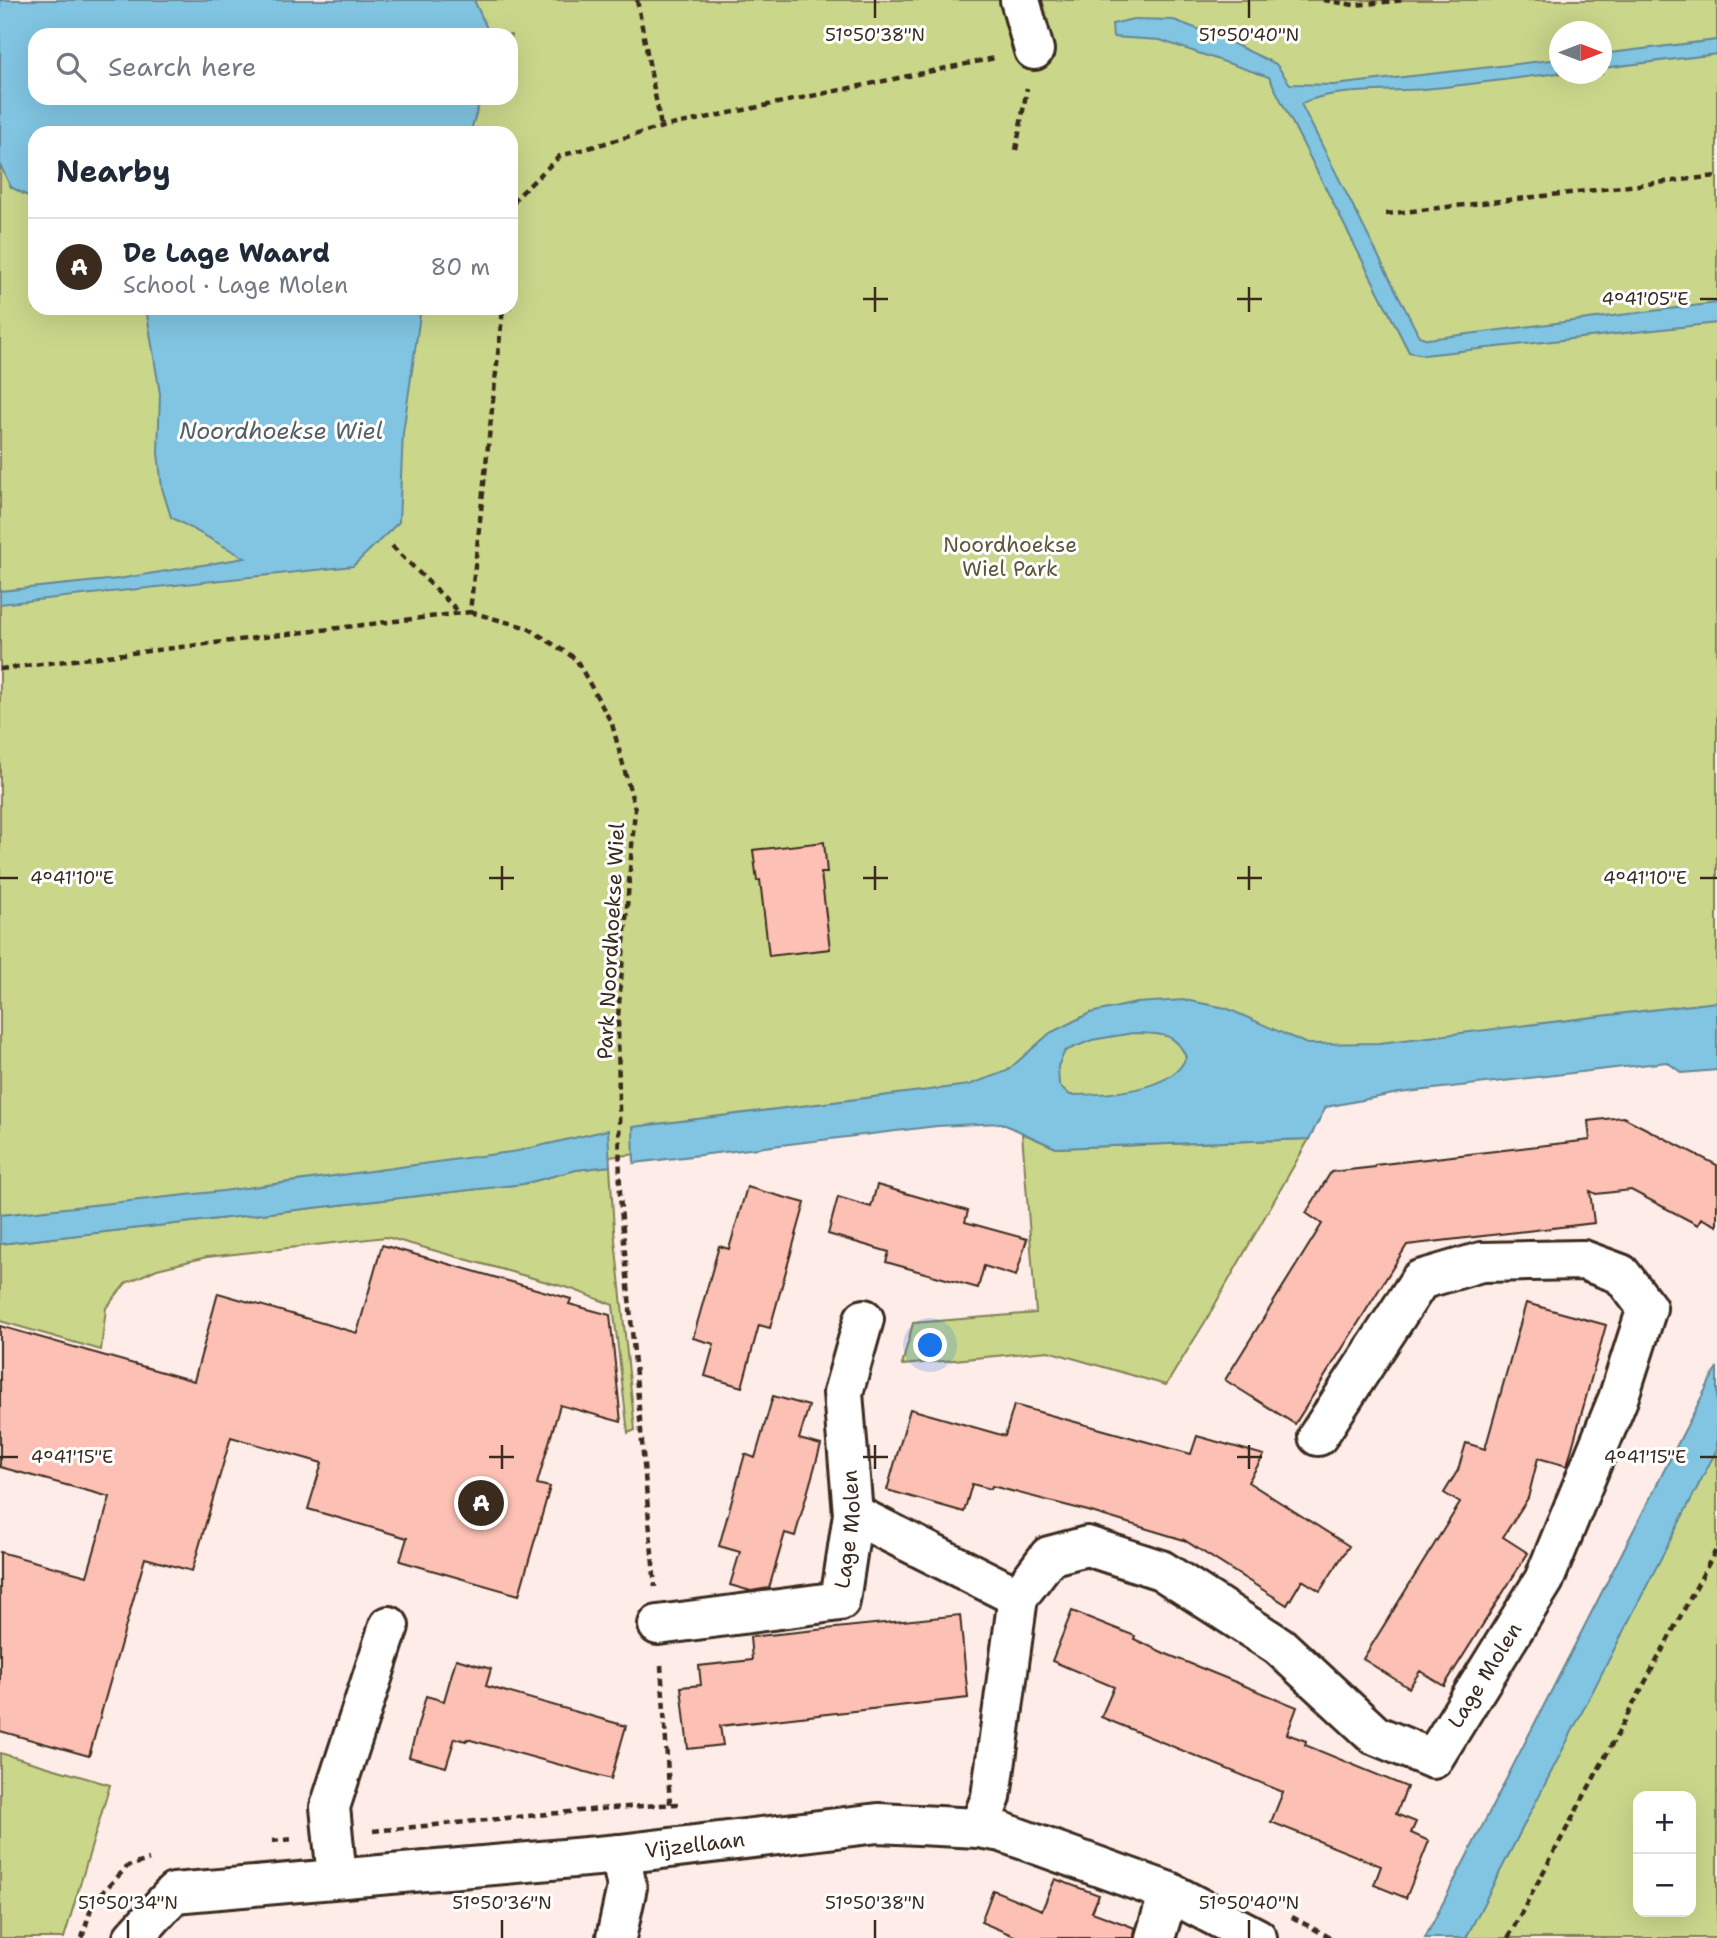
<!DOCTYPE html>
<meta charset="utf-8">
<style>
body{margin:0;font-family:"Shantell Sans",sans-serif;background:#f6f6f7;color:#1f2937}
.controls{position:absolute;right:21px;bottom:21px;display:grid;overflow:hidden;border-radius:14px;box-shadow:0 7px 28px #0002}
.controls button{width:63px;height:63px;display:grid;place-items:center;padding:0;border:0;border-bottom:2px solid #e0e1e3;background:#fff;color:#1f2937;font:35px sans-serif}
.compass{position:absolute;left:1549px;top:21px;width:63px;height:63px;border-radius:50%;background:#fff;box-shadow:0 7px 28px #0002;rotate:90deg}
.you{position:absolute;left:931px;top:1346px;width:24px;height:24px;margin:-18px;border:5px solid #fff;border-radius:50%;background:#1a73e8;box-shadow:0 0 0 10px #1a73e833}
.badge{display:grid;place-items:center;width:46px;height:46px;border-radius:50%;background:#3b2a1e;color:#fff;font-size:23px;font-weight:700}
.pin{position:absolute;translate:-50% -50%;border:4px solid #fff;box-shadow:0 2px 7px #0006}
.list{margin:0;padding:0;list-style:none}
h2{display:flex;justify-content:space-between;align-items:center;height:91px;margin:0;padding:0 28px;font-size:30px}
h2 small{font-size:23px;font-weight:400;color:#747a83}
.list li{display:grid;grid-template-columns:46px 1fr auto;gap:21px;align-items:center;box-sizing:border-box;height:98px;padding:0 28px;border-top:2px solid #e0e1e3}
.list b{display:block;font-size:26px;white-space:nowrap}
.list p{margin:0;font-size:23px;white-space:nowrap;color:#747a83}
.list em{font-size:23px;font-style:normal;color:#747a83}
.icon{flex:none;width:38px;height:38px;fill:none;stroke:currentColor;stroke-width:2;stroke-linecap:round;stroke-linejoin:round}
.map{position:relative;flex:none;width:1717px;height:1938px;overflow:hidden}
.search{position:absolute;background:#fff;box-shadow:0 7px 28px #0002;left:28px;top:28px;width:490px;height:77px;display:flex;align-items:center;gap:18px;box-sizing:border-box;padding:0 24px;border-radius:21px;color:#747a83;font-size:26px}
.panel{position:absolute;background:#fff;box-shadow:0 7px 28px #0002;left:28px;top:126px;width:490px;height:189px;border-radius:21px}
.map>svg:first-child{display:block}
.green{fill:#cad78b;stroke:#828054;stroke-width:2;fill-rule:evenodd}
.water{fill:#81c5e2;stroke:#658794;stroke-width:2;fill-rule:evenodd}
.building{fill:#fcc1b4;stroke:#3b2a1e;stroke-width:2}
.lines{fill:none;stroke-linecap:round;stroke-linejoin:round}
.minor-casing{stroke:#3b2a1e;stroke-width:44}
.path{stroke:#3b2a1e;stroke-width:4.5;stroke-dasharray:7 5;stroke-linecap:butt}
.minor{stroke:#fff;stroke-width:38}
.ticks{fill:none;stroke:#3b2a1e;stroke-width:2.5}
.labels{text-anchor:middle;dominant-baseline:central;stroke-width:6;stroke-linejoin:round;paint-order:stroke}
.park-label{font-size:21px;fill:#5f5539;stroke:#fff}
.street-label{font-size:21px;fill:#3b2a1e;stroke:#fff}
.water-label{font-size:23px;font-style:italic;fill:#546063;stroke:#fff}
.ticks-label{font-size:18px;text-anchor:middle;fill:#3b2a1e;stroke:#fff;stroke-width:6;stroke-linejoin:round;paint-order:stroke}
</style>
<div class="map">
<svg width="1717" height="1938" viewBox="0 0 1717 1938">
<rect width="100%" height="100%" fill="#feece8"/>
<filter id="ink" filterUnits="userSpaceOnUse"><feTurbulence type="fractalNoise" baseFrequency=".0143" numOctaves="2"/><feDisplacementMap in="SourceGraphic" scale="14" xChannelSelector="R" yChannelSelector="G"/><feConvolveMatrix kernelMatrix="1 2 1 2 8 2 1 2 1" color-interpolation-filters="sRGB"/></filter>
<g filter="url(#ink)">
<!-- green -->
<path class="green" d="M0,0H1717V1033L1190,1100L118,1205L0,1223ZM1560,32H1602V74H1560ZM35,35H511V98H35ZM35,133H511V308H35Z
M1022,1133L1056,1148L1309,1139L1205,1322L1166,1385L1048,1351L902,1365L913,1323L1036,1313Z
M610,1166L614,1230L635,1430L628,1433L613,1305L572,1289L386,1237L207,1257L157,1269L126,1283L106,1308L101,1350L0,1321V1244L523,1184L576,1170Z
M1717,1396V1938H1436ZM1638,1796H1691V1912H1638Z
M0,1753L110,1785L64,1938H0Z"/>
<!-- water -->
<path class="water" d="M0,0H474L490,35H35V98H481L470,133H35V200L11,187L0,165Z
M1133,19L1174,20L1219,37L1276,64L1290,84L1334,85L1559,59V73C1515,78 1469,85 1424,89C1391,92 1329,88 1301,104L1419,336L1428,339L1717,303V323L1424,355L1409,352L1269,77L1160,40L1113,37L1112,24Z
M1717,40V54L1602,68V54Z
M146,308H421L403,433L399,522L353,566L0,604V591L118,579L245,558L171,517L162,488L158,453L160,394Z
M1185,1000L1226,1008L1307,1044L1379,1043L1717,1002V1070L1682,1073L1667,1062L1399,1093L1326,1107L1309,1139L1056,1148L1001,1123L937,1126L634,1163L633,1127L969,1085L1007,1071L1050,1033L1090,1013L1136,1003ZM1133,1033C1159,1034 1175,1031 1186,1057C1174,1092 1102,1095 1070,1095L1059,1085L1058,1066L1065,1051L1092,1040Z
M608,1130L610,1166L576,1170L523,1184L0,1244V1215L223,1191L518,1151Z
M1717,1367V1449L1466,1938H1425Z"/>
<!-- building -->
<path class="building" d="M824,842L827,873H821L830,949L769,956L760,880L757,881L753,850Z
M1623,1117L1717,1165V1226L1701,1218L1698,1225L1631,1190L1596,1194L1590,1191L1594,1223L1407,1245L1295,1424L1225,1380L1322,1224L1306,1213L1331,1172L1375,1167V1165L1590,1140L1588,1121Z
M877,1185L968,1211L965,1222L1027,1239L1016,1276L984,1266L978,1288L886,1262L889,1252L828,1234L838,1197L871,1207Z
M747,1187L805,1203L770,1328L759,1325L742,1387L705,1376L714,1344L693,1338L719,1246L729,1249Z
M382,1245L571,1299L569,1304L610,1315L621,1422L560,1405L537,1484L550,1487L519,1595L400,1561L407,1538L308,1509L322,1463L231,1437L192,1571L145,1558L89,1756L0,1731V1552L87,1576L110,1497L0,1467V1326L194,1381L218,1293L357,1333Z
M1526,1303L1606,1325L1567,1466L1538,1458L1528,1498L1503,1537L1528,1553L1444,1686L1420,1671L1409,1688L1363,1659L1460,1503L1444,1493L1458,1470L1466,1443L1485,1449Z
M773,1396L809,1406L799,1439L821,1445L795,1536L785,1533L769,1588L751,1591L730,1585L740,1552L719,1546L745,1454L755,1458Z
M1014,1405L1191,1454L1197,1436L1264,1455L1248,1482L1349,1546L1320,1591L1302,1580L1287,1605L1184,1540L1088,1511L992,1486L991,1489L972,1484L964,1512L887,1490L910,1409L1005,1436Z
M1072,1611L1135,1636L1134,1639L1164,1653L1297,1707L1287,1734L1306,1741L1305,1745L1407,1787L1396,1814L1416,1822L1411,1833L1429,1841L1406,1898L1374,1885L1381,1866L1271,1822L1283,1792L1101,1717L1114,1687L1052,1661Z
M960,1615L968,1698L720,1726L723,1745L688,1749L681,1687L701,1685L699,1666L752,1660L750,1637Z
M456,1659L491,1669L486,1686L626,1726L611,1779L467,1739L466,1741L455,1738L446,1767L409,1757L426,1696L444,1701Z
M1055,1879L1099,1895L1092,1912L1135,1928L1134,1938H1019L981,1922L993,1890L1042,1910Z"/>
<g class="lines">
<defs>
<g id="minor">
<path d="M1020,0L1034,50"/>
<path d="M853,1514L1018,1597"/>
<path id="s1" d="M658,1625L840,1601L853,1514L843,1393L864,1319"/>
<path id="s2" d="M979,1828L991,1797L1018,1597L1049,1556L1087,1546L1161,1570L1279,1646L1375,1735L1433,1759L1544,1580L1618,1399L1647,1308L1621,1274L1583,1260L1481,1262L1420,1280L1318,1436"/>
<path d="M337,1878L330,1807L389,1626"/>
<path id="s3" d="M133,1938L174,1893L620,1854L878,1823L979,1828L1002,1832L1169,1892L1257,1938"/>
<path d="M616,1938L627,1887L620,1854"/>
<path d="M1155,1938L1169,1892"/>
</g>
</defs>
<!-- minor casing -->
<use href="#minor" class="minor-casing"/>
<!-- path -->
<path class="path" d="M637,0L661,126
M1323,0L1354,5L1406,0
M1016,150L1027,88
M1386,214L1717,176
M511,239L515,199L560,156L662,127L995,58
M392,546L459,612
M470,612L528,628L576,659L612,724L635,809L618,1017L620,1197L655,1587
M0,669L470,612L503,308
M661,1665L670,1804
M373,1831L610,1808L678,1804
M272,1841L294,1839
M1292,1917L1331,1938
M82,1938L93,1902L128,1866L149,1860
M1508,1938L1717,1548"/>
<!-- minor -->
<use href="#minor" class="minor"/>
</g>
</g>
<!-- ticks -->
<path class="ticks" d="M875,0V18M1249,0V18M875,287V312M1249,287V312M863,299H888M1237,299H1262M1700,299H1717M502,866V890M875,866V890M1249,866V890M0,878H18M489,878H514M863,878H888M1237,878H1262M1700,878H1717M502,1445V1469M875,1445V1469M1249,1445V1469M0,1457H18M489,1457H514M863,1457H888M1237,1457H1262M1700,1457H1717M128,1920V1938M502,1920V1938M875,1920V1938M1249,1920V1938"/>
<g class="labels">
<!-- park labels -->
<g class="park-label">
<text x="1010" y="545">Noordhoekse<tspan x="1010" dy="24">Wiel Park</tspan></text>
</g>
<!-- street labels -->
<g class="street-label">
<text transform="translate(611 941) rotate(-87)">Park Noordhoekse Wiel</text>
<text stroke="none"><textPath href="#s1" startOffset="256">Lage Molen</textPath></text>
<text stroke="none"><textPath href="#s2" startOffset="836">Lage Molen</textPath></text>
<text stroke="none"><textPath href="#s3" startOffset="584">Vijzellaan</textPath></text>
</g>
<!-- water labels -->
<g class="water-label">
<text x="281" y="431">Noordhoekse Wiel</text>
</g>
</g>
<g class="ticks-label">
<text x="875" y="41">51°50'38"N</text>
<text x="1249" y="41">51°50'40"N</text>
<text x="1645" y="305">4°41'05"E</text>
<text x="1645" y="884">4°41'10"E</text>
<text x="72" y="884">4°41'10"E</text>
<text x="1645" y="1463">4°41'15"E</text>
<text x="72" y="1463">4°41'15"E</text>
<text x="128" y="1909">51°50'34"N</text>
<text x="502" y="1909">51°50'36"N</text>
<text x="875" y="1909">51°50'38"N</text>
<text x="1249" y="1909">51°50'40"N</text>
</g>
</svg>
<div class="controls">
<button>+</button>
<button>−</button>
</div>
<svg class="compass" viewBox="-18 -18 36 36"><path d="M0-13l5 13h-10z" fill="#e53935"/><path d="M0 13l5-13h-10z" fill="#747a83"/></svg>
<div class="you"></div>
<div class="pin badge" style="left:481px;top:1503px">A</div>
<div class="search"><svg class="icon" aria-label="search" viewBox="0 0 24 24"><circle cx="10" cy="10" r="6"/><path d="M15 15l6 6"/></svg>Search here</div>
<section class="panel">
<h2>Nearby<small></small></h2>
<ul class="list">
<li><span class="badge">A</span><div><b>De Lage Waard</b><p>School · Lage Molen</p></div><em>80 m</em></li>
</ul>
</section>
</div>
